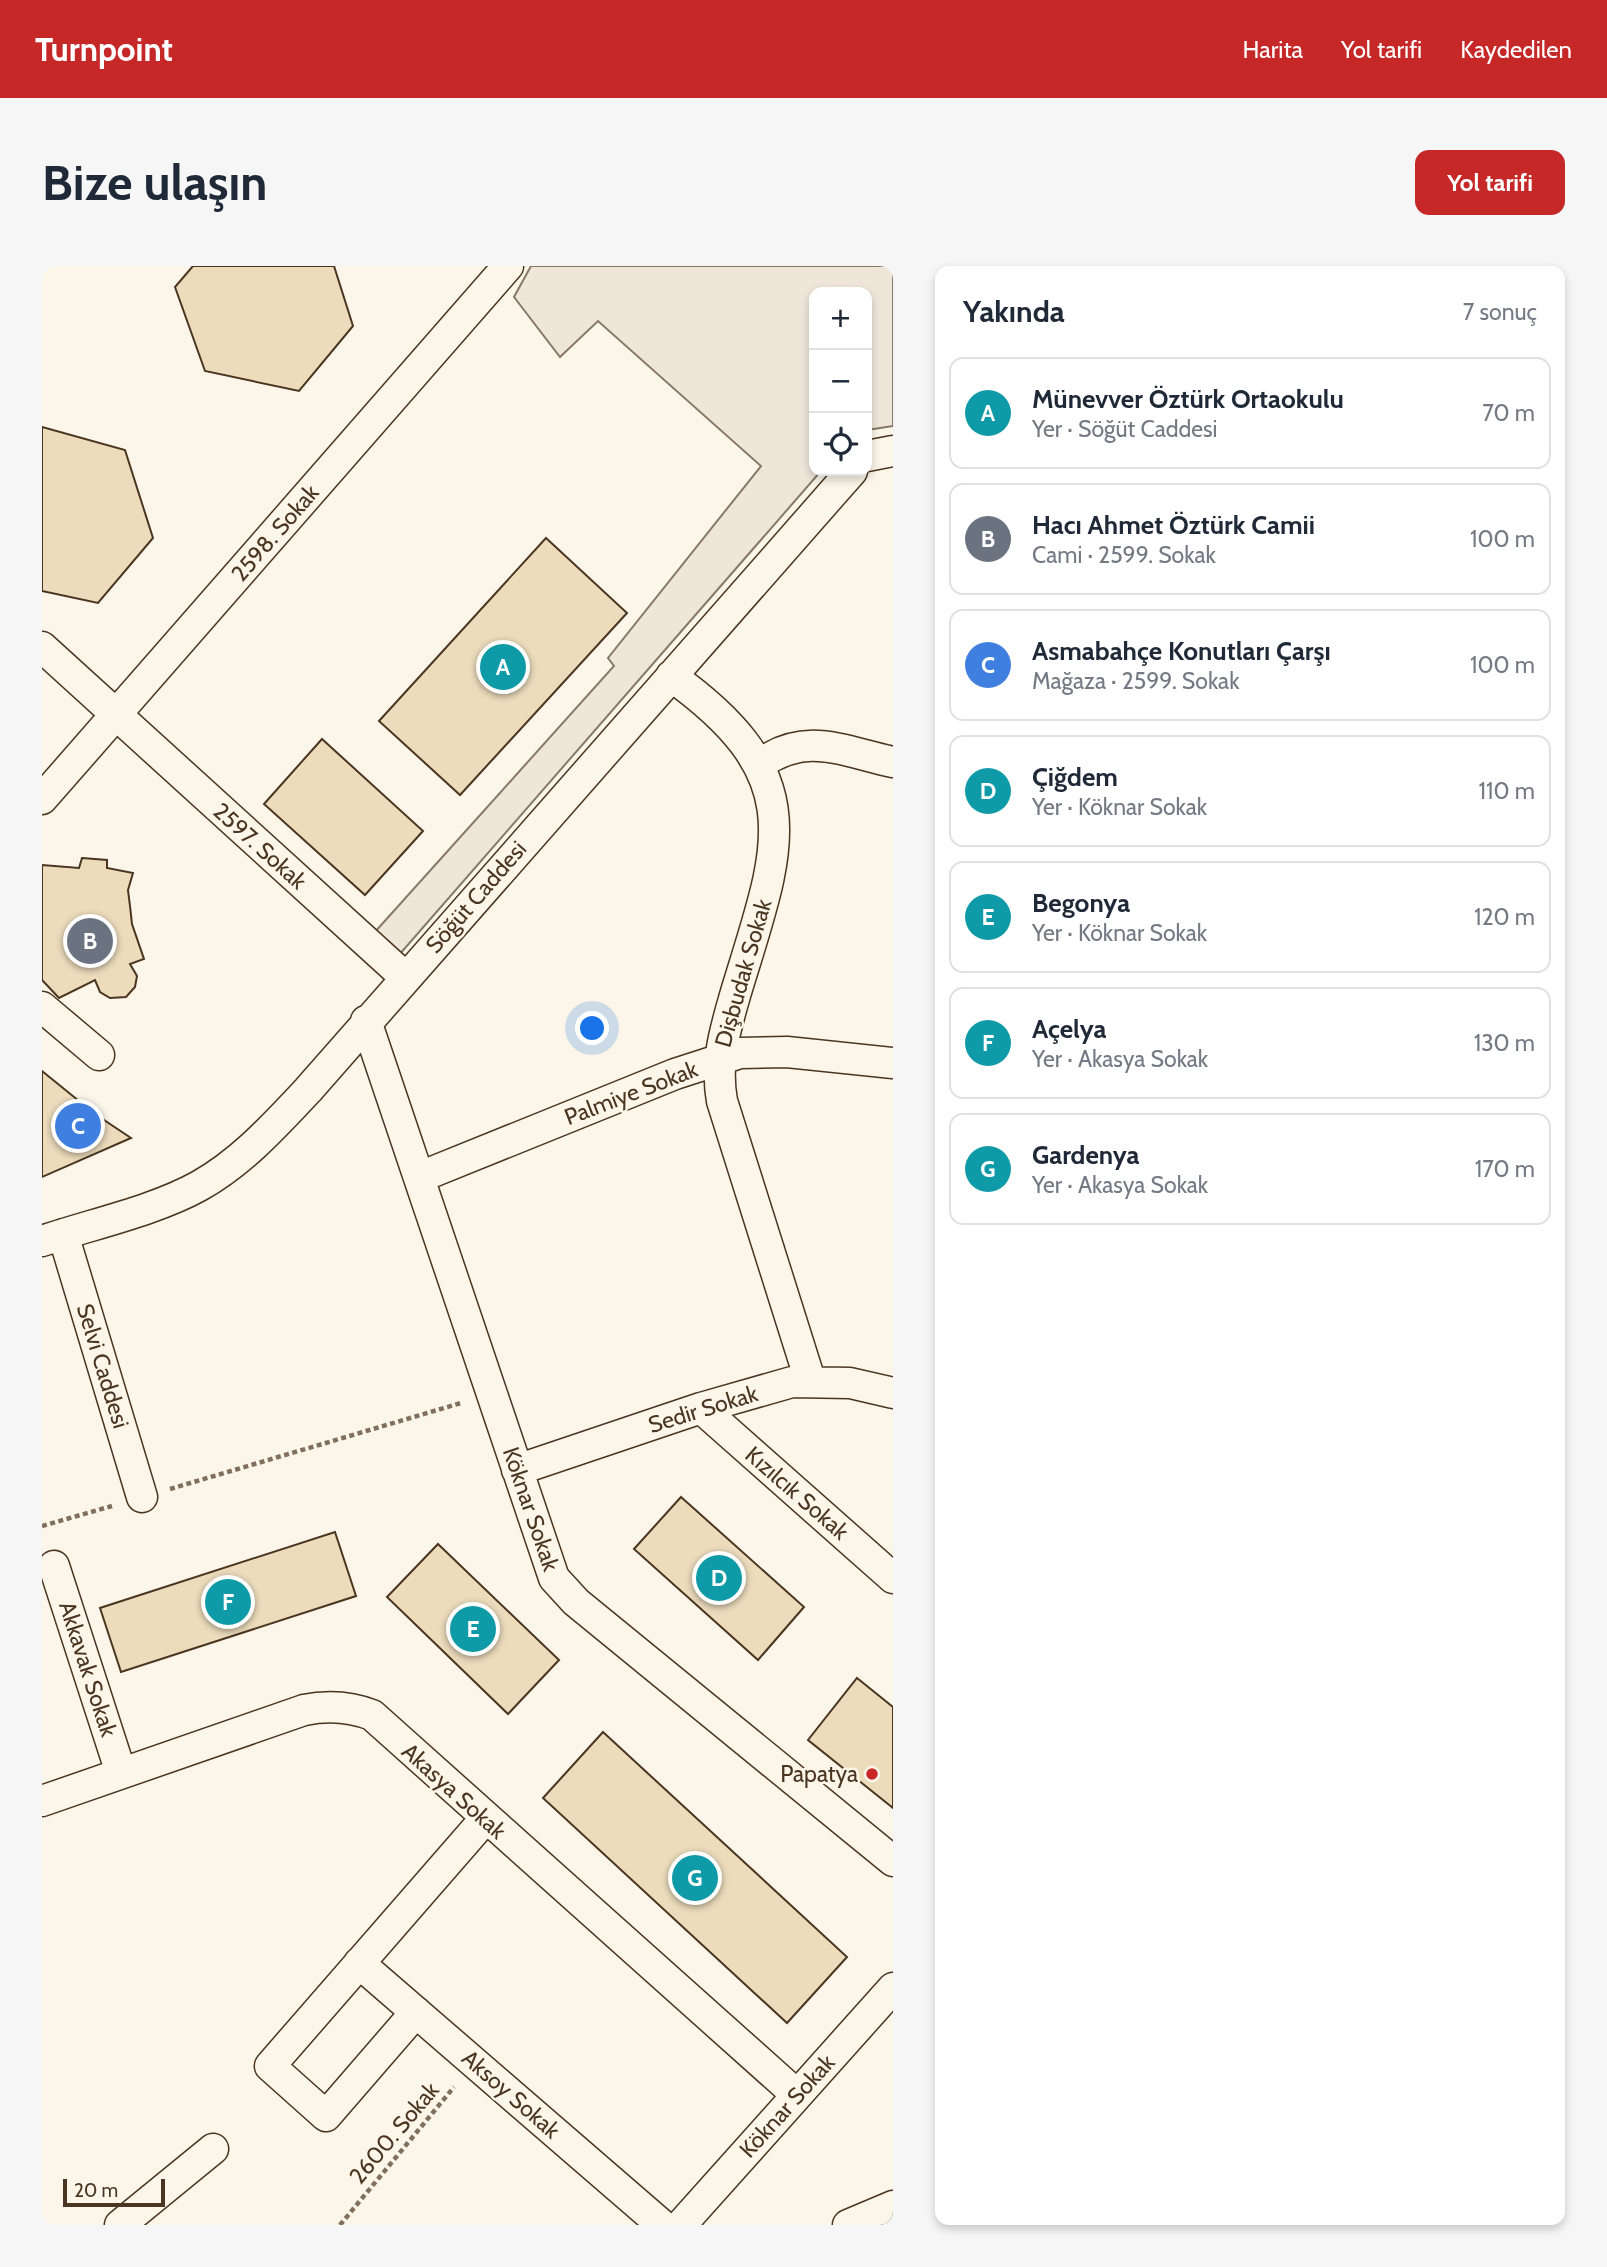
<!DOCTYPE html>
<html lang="tr">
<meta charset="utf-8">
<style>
body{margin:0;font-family:Cabin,sans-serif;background:#f6f6f7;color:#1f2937}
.controls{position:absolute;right:21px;top:21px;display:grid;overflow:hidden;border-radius:14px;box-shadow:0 4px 10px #0003}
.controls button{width:63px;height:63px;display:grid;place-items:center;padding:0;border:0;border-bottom:2px solid #e0e1e3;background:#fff;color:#1f2937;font:35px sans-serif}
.scale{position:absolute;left:21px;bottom:18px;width:102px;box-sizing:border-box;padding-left:7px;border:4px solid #4a3520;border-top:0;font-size:19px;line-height:24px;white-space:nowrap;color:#4a3520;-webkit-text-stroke:5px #fbf6e9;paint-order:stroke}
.you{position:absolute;left:551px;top:763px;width:24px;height:24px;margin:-18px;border:5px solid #fff;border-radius:50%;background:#1a73e8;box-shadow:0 0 0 10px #1a73e833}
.badge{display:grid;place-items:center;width:46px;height:46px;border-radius:50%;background:#c62828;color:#fff;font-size:23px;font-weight:700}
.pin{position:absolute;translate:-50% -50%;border:4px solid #fff;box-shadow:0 2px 7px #0006}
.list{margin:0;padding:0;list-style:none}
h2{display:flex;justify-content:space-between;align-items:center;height:91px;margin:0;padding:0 28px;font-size:30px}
h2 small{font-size:23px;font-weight:400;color:#747a83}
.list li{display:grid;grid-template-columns:46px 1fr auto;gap:21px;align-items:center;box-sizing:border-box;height:112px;margin:0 14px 14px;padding:0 14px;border:2px solid #e0e1e3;border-radius:14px}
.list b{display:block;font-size:26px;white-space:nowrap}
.list p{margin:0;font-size:23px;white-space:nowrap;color:#747a83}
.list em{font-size:23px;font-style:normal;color:#747a83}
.icon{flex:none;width:38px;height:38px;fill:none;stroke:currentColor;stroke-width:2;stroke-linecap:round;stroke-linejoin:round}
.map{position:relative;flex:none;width:851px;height:1959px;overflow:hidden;border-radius:14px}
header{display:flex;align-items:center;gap:42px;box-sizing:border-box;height:98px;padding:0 35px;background:#c62828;color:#fff}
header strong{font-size:33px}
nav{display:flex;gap:38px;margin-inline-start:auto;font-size:24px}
.intro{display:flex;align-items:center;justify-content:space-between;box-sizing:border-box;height:168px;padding:0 42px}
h1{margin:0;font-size:49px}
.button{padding:18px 32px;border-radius:14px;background:#c62828;color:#fff;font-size:24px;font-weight:700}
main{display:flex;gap:42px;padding:0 42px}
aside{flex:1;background:#fff;border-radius:14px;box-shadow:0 4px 10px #0003}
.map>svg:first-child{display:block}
.green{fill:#ede6d9;stroke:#887966;stroke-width:2}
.building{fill:#ecdcbc;stroke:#4a3520;stroke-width:2}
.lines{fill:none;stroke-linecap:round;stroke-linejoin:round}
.minor-casing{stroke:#4a3520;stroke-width:33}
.path{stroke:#7f6f5c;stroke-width:4.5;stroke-dasharray:5 3.5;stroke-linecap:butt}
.minor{stroke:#fbf6e9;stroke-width:30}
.poi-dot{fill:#c62828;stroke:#fbf6e9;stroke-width:2.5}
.labels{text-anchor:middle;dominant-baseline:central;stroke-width:5;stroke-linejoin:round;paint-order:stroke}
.street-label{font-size:23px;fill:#4a3520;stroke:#fbf6e9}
.poi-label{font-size:23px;fill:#4a3520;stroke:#fbf6e9;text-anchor:end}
</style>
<header>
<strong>Turnpoint</strong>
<nav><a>Harita</a><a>Yol tarifi</a><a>Kaydedilen</a></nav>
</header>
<div class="intro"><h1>Bize ulaşın</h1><a class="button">Yol tarifi</a></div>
<main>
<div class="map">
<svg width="851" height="1959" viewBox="0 0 851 1959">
<rect width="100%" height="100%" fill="#fbf6e9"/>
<!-- green -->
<path class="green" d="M489,0H851V160L825,164V26H772V205H779L357,689L332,667L572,400L566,392L719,200L556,55L518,91L472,31Z"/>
<!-- building -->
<path class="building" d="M151,0H292L311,60L257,125L163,105L133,21Z
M0,161L83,184L111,272L56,337L0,325Z
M504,272L585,347L418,529L337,455Z
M280,473L381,565L323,629L222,538Z
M40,592L65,594V602L91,607L86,624L88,640L90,658L102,693L88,698L95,710L93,721L84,731L68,732L58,726L53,714L17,732L0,714V599L37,602Z
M0,805L53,848L89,872L0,911Z
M639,1231L762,1341L716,1394L592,1283Z
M293,1266L314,1330L79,1406L58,1342Z
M396,1278L517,1394L466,1448L345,1331Z
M815,1412L851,1441V1542L766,1474Z
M561,1466L805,1691L745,1757L501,1532Z"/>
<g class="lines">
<defs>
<path id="minor" d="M825,190L851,185
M0,381L363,711
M629,410C772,512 738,581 694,726C683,764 673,796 680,835L768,1114
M718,498C764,465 800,485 851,496
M0,533L466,0
M0,741L57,789
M324,755L512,1312L534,1336L851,1595
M378,911L633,808L698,787L745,786L851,797
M21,968L100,1231
M0,975C50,958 112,945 157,920C200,896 233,859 266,824L810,205
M659,1142L851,1312
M475,1204L659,1142L750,1116L808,1117L851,1127
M12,1300L79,1507
M0,1535L262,1444C286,1439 307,1440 330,1449L755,1829
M317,1697L620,1959
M374,1746L284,1850L228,1800L443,1553
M78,1959L171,1883
M639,1959L851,1722
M806,1959L851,1940"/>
</defs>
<!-- minor casing -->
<use href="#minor" class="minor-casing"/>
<!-- path -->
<path class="path" d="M128,1223L419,1137
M0,1260L70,1240
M298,1959L412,1821"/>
<!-- minor -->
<use href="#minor" class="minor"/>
</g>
<!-- markers -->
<circle class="poi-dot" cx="830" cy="1508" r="7"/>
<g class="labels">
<!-- street labels -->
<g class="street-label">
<text transform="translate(233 267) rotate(-49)">2598. Sokak</text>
<text transform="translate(218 580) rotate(42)">2597. Sokak</text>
<text transform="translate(434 631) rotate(-49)">Söğüt Caddesi</text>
<text transform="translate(701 707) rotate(-74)">Dişbudak Sokak</text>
<text transform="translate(589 827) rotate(-21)">Palmiye Sokak</text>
<text transform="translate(61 1100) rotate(73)">Selvi Caddesi</text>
<text transform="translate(661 1143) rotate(-17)">Sedir Sokak</text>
<text transform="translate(755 1227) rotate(41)">Kızılcık Sokak</text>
<text transform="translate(489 1243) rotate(71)">Köknar Sokak</text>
<text transform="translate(46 1403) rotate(72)">Akkavak Sokak</text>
<text transform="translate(412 1525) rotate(42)">Akasya Sokak</text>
<text transform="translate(469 1828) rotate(41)">Aksoy Sokak</text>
<text transform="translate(745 1840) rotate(-48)">Köknar Sokak</text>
<text transform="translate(352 1867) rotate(-50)">2600. Sokak</text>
</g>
<!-- poi labels -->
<g class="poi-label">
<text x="816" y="1508">Papatya</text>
</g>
</g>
</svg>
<div class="controls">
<button>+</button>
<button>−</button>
<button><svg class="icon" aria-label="locate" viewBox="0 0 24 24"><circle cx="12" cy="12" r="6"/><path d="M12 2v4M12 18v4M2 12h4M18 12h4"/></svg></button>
</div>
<div class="scale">20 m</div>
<div class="you"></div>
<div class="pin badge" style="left:461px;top:401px;background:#0f9aa8">A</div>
<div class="pin badge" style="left:48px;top:675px;background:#6b7280">B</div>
<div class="pin badge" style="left:36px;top:860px;background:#3f7fe0">C</div>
<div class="pin badge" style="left:677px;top:1312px;background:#0f9aa8">D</div>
<div class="pin badge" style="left:431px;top:1363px;background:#0f9aa8">E</div>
<div class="pin badge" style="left:186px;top:1336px;background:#0f9aa8">F</div>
<div class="pin badge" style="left:653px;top:1612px;background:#0f9aa8">G</div>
</div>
<aside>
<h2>Yakında<small>7 sonuç</small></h2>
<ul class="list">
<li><span class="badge" style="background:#0f9aa8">A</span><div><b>Münevver Öztürk Ortaokulu</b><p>Yer · Söğüt Caddesi</p></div><em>70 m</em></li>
<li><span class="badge" style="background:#6b7280">B</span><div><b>Hacı Ahmet Öztürk Camii</b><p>Cami · 2599. Sokak</p></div><em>100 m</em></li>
<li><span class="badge" style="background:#3f7fe0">C</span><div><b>Asmabahçe Konutları Çarşı</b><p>Mağaza · 2599. Sokak</p></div><em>100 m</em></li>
<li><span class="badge" style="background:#0f9aa8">D</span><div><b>Çiğdem</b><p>Yer · Köknar Sokak</p></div><em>110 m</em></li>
<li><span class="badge" style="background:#0f9aa8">E</span><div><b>Begonya</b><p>Yer · Köknar Sokak</p></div><em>120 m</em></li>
<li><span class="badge" style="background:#0f9aa8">F</span><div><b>Açelya</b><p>Yer · Akasya Sokak</p></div><em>130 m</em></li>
<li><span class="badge" style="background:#0f9aa8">G</span><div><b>Gardenya</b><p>Yer · Akasya Sokak</p></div><em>170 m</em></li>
</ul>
</aside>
</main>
